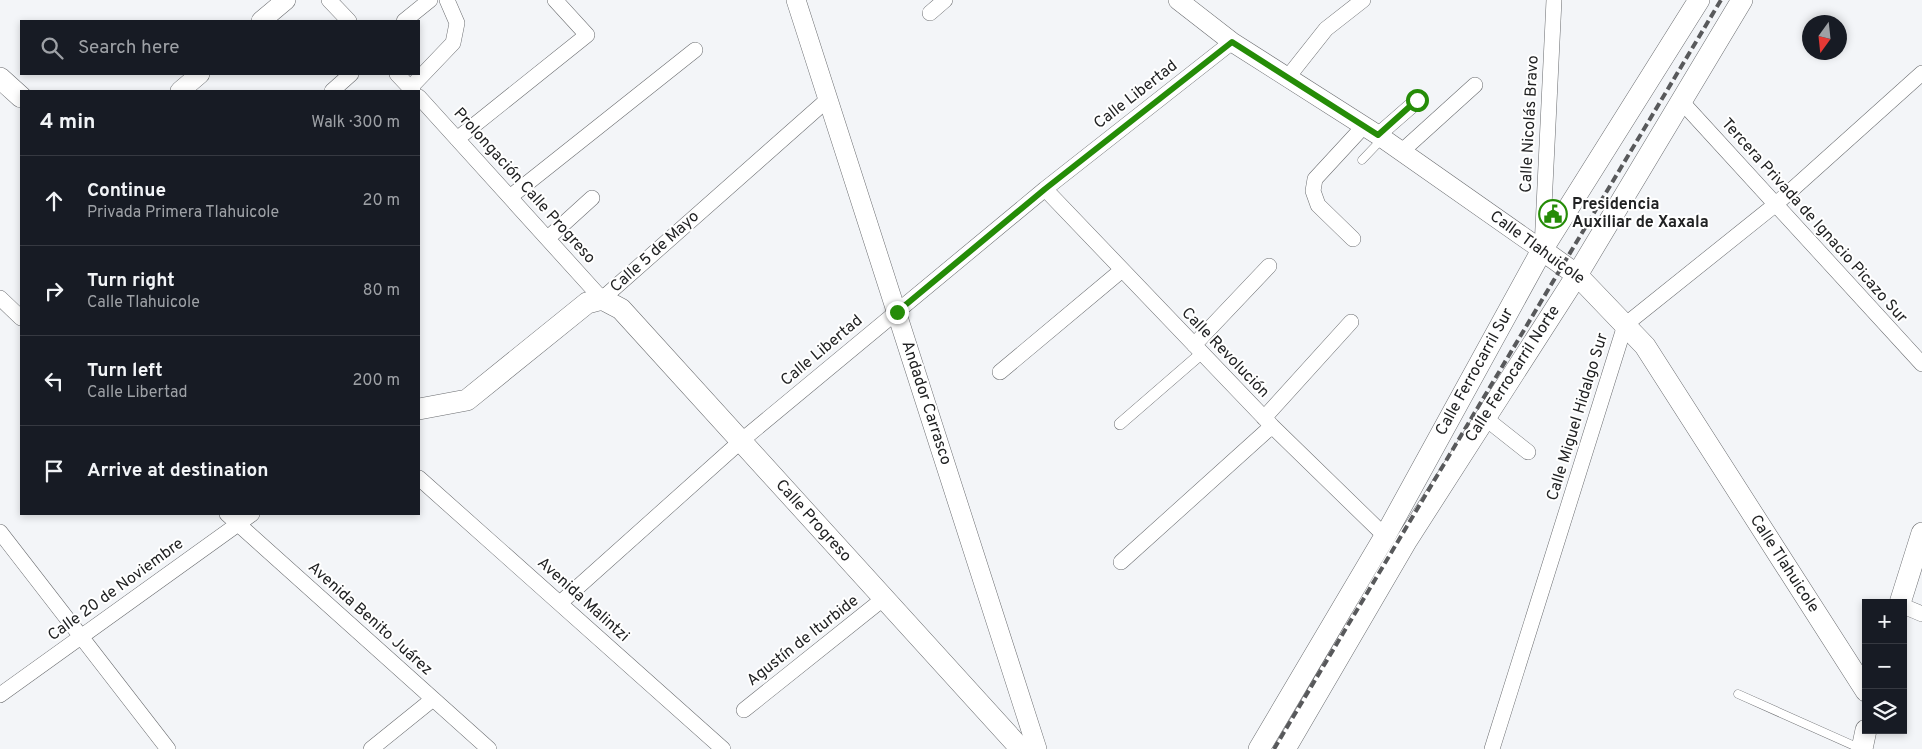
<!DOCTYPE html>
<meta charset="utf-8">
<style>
body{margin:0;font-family:Overpass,sans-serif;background:#242831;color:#f1f3f6}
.controls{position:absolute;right:15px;bottom:15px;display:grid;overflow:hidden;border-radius:0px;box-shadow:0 2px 8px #0003}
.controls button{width:45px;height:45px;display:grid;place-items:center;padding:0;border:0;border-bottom:1px solid #363941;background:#171b24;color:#f1f3f6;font:25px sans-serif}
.compass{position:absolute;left:1802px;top:15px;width:45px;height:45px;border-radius:50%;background:#171b24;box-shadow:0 2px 8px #0003;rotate:195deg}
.stop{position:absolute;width:15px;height:15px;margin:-11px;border:4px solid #258c07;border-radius:50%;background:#fff}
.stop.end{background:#258c07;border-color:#fff;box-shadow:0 1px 5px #0008}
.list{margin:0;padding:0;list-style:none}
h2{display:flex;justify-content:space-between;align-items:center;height:65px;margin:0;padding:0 20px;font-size:21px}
h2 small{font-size:16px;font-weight:400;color:#9ea1a6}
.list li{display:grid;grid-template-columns:32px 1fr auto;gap:15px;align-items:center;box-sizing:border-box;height:90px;padding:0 20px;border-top:1px solid #363941}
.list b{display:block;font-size:19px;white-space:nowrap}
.list p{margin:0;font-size:16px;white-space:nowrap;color:#9ea1a6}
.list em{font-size:16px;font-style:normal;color:#9ea1a6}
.icon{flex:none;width:28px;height:28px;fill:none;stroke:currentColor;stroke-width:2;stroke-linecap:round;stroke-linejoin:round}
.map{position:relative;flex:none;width:1922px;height:749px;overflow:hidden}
.search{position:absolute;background:#171b24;box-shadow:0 2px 8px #0003;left:20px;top:20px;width:400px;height:55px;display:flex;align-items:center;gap:12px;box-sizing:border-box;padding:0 18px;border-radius:0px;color:#9ea1a6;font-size:19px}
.panel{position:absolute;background:#171b24;box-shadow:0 2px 8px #0003;left:20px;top:90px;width:400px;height:425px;border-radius:0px}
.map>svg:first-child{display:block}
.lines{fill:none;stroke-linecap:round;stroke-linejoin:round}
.service-casing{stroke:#6b6d70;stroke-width:9}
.pedestrian-casing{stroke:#6b6d70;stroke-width:12}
.minor-casing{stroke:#6b6d70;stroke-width:16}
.tertiary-casing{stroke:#6b6d70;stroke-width:20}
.secondary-casing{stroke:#6b6d70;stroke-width:22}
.service{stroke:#fff;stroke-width:8}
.pedestrian{stroke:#fff;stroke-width:11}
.minor{stroke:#fff;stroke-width:15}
.tertiary{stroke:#fff;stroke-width:19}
.secondary{stroke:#fff;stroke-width:21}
.rail{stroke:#58595b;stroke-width:4;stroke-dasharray:8 4;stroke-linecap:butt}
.route{stroke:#258c07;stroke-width:6}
.labels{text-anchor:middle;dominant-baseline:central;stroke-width:4;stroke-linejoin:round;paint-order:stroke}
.street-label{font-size:16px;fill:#212223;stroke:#fff}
.poi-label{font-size:16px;font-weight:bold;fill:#212223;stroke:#fff;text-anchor:start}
</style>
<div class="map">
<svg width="1922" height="749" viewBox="0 0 1922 749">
<rect width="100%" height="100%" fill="#f3f5f8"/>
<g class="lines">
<defs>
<path id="service" d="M1362,160L1382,139
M1738,694L1859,748"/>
<path id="pedestrian" d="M1120,424L1202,353"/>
<path id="minor" d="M329,0L349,21
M930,13L945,0
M404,21L430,0
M397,74L413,91
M1288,77L1326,29L1363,0
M410,88L453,43L457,23L447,0
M332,91L351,74
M419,97L602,299L827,100
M1681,101L1922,364
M1378,135L1417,101
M457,139L587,35L555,0
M1401,152L1475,85
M1045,189L1272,426L1385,536
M510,197L695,50
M548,238L592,198
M1353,239L1318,205L1313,191L1315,179L1363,127
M1542,248L1554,0
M0,298L21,318
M1194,345L1269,266
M1000,372L1122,270
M1264,418L1351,322
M1485,418L1528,452
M419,478L723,749
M227,514L489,749
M0,532L168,749
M1121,562L1272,426
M560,603L741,441L1045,189L1232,42
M1903,606L1922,614
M0,695L252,514
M744,710L883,599
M371,749L433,699
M1492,749L1625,325L1776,204L1922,73"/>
<path id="tertiary" d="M796,0L1037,749
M1178,0L1232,42L1378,135L1542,250
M261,21L286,0
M180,91L200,74"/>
<path id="secondary" d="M0,78L21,97
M1542,250L1577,275L1645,346L1866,691
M419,409L467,400L587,303L602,299L621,309L1021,749
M1900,603L1922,533
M1259,749L1385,536L1542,250L1699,0
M1285,749L1407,540L1577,275L1742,0
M1862,749L1866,730"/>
</defs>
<!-- service casing -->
<use href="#service" class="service-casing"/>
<!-- pedestrian casing -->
<use href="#pedestrian" class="pedestrian-casing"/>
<!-- minor casing -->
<use href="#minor" class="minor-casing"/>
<!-- tertiary casing -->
<use href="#tertiary" class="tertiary-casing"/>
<!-- secondary casing -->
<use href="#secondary" class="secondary-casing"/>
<!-- service -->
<use href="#service" class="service"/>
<!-- pedestrian -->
<use href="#pedestrian" class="pedestrian"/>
<!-- minor -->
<use href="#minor" class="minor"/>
<!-- tertiary -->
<use href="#tertiary" class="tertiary"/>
<!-- secondary -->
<use href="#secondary" class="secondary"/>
<!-- rail -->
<path class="rail" d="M1274,749L1721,0"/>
</g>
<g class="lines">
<!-- route -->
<path class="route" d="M897,312L1045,189L1232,42L1378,135L1417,100"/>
</g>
<!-- icons -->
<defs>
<symbol id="civic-ring" viewBox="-11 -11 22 22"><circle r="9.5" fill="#fff" stroke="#258c07" stroke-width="1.5"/><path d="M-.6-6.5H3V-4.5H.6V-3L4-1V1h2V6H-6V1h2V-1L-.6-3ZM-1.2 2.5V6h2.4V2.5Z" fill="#258c07"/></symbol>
</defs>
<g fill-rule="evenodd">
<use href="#civic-ring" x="1537" y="198" width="32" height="32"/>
</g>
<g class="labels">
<!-- street labels -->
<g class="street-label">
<text transform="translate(1136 95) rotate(-38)">Calle Libertad</text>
<text transform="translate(1530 124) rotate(-87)">Calle Nicolás Bravo</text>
<text transform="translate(524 186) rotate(48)">Prolongación Calle Progreso</text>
<text transform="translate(1814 221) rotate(48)">Tercera Privada de Ignacio Picazo Sur</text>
<text transform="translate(1537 248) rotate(36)">Calle Tlahuicole</text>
<text transform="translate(655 252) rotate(-42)">Calle 5 de Mayo</text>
<text transform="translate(822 351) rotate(-40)">Calle Libertad</text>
<text transform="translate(1225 353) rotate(46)">Calle Revolución</text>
<text transform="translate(1475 372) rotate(-61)">Calle Ferrocarril Sur</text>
<text transform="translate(1513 374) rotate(-57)">Calle Ferrocarril Norte</text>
<text transform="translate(926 403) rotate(72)">Andador Carrasco</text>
<text transform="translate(1578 417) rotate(-73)">Calle Miguel Hidalgo Sur</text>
<text transform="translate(813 521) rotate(48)">Calle Progreso</text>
<text transform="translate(1784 564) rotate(57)">Calle Tlahuicole</text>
<text transform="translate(116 590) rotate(-36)">Calle 20 de Noviembre</text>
<text transform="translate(583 600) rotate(42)">Avenida Malintzi</text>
<text transform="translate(370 619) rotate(42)">Avenida Benito Juárez</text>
<text transform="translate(803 641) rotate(-38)">Agustín de Iturbide</text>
</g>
<!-- poi labels -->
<g class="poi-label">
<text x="1572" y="205">Presidencia<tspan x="1572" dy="18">Auxiliar de Xaxala</tspan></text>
</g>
</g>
</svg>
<div class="controls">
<button>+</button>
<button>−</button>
<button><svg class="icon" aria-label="layers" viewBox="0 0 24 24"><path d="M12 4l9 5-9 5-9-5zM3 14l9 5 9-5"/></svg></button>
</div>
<svg class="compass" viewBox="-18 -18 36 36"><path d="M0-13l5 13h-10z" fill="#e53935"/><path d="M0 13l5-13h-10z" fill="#9ea1a6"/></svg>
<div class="stop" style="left:1417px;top:100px"></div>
<div class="stop end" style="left:897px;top:312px"></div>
<div class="search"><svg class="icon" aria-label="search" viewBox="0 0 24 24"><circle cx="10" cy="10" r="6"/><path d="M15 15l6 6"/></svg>Search here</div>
<section class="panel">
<h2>4 min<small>Walk · 300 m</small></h2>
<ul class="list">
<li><svg class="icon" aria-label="ahead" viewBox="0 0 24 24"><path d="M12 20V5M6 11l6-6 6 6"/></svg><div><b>Continue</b><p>Privada Primera Tlahuicole</p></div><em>20 m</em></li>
<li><svg class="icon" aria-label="right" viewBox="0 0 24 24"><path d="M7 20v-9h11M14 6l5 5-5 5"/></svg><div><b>Turn right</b><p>Calle Tlahuicole</p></div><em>80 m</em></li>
<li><svg class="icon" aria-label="left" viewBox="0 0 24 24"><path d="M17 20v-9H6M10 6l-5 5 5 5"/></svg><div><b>Turn left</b><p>Calle Libertad</p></div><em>200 m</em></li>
<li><svg class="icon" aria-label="arrive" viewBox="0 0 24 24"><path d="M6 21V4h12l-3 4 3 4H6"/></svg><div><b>Arrive at destination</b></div></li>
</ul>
</section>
</div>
